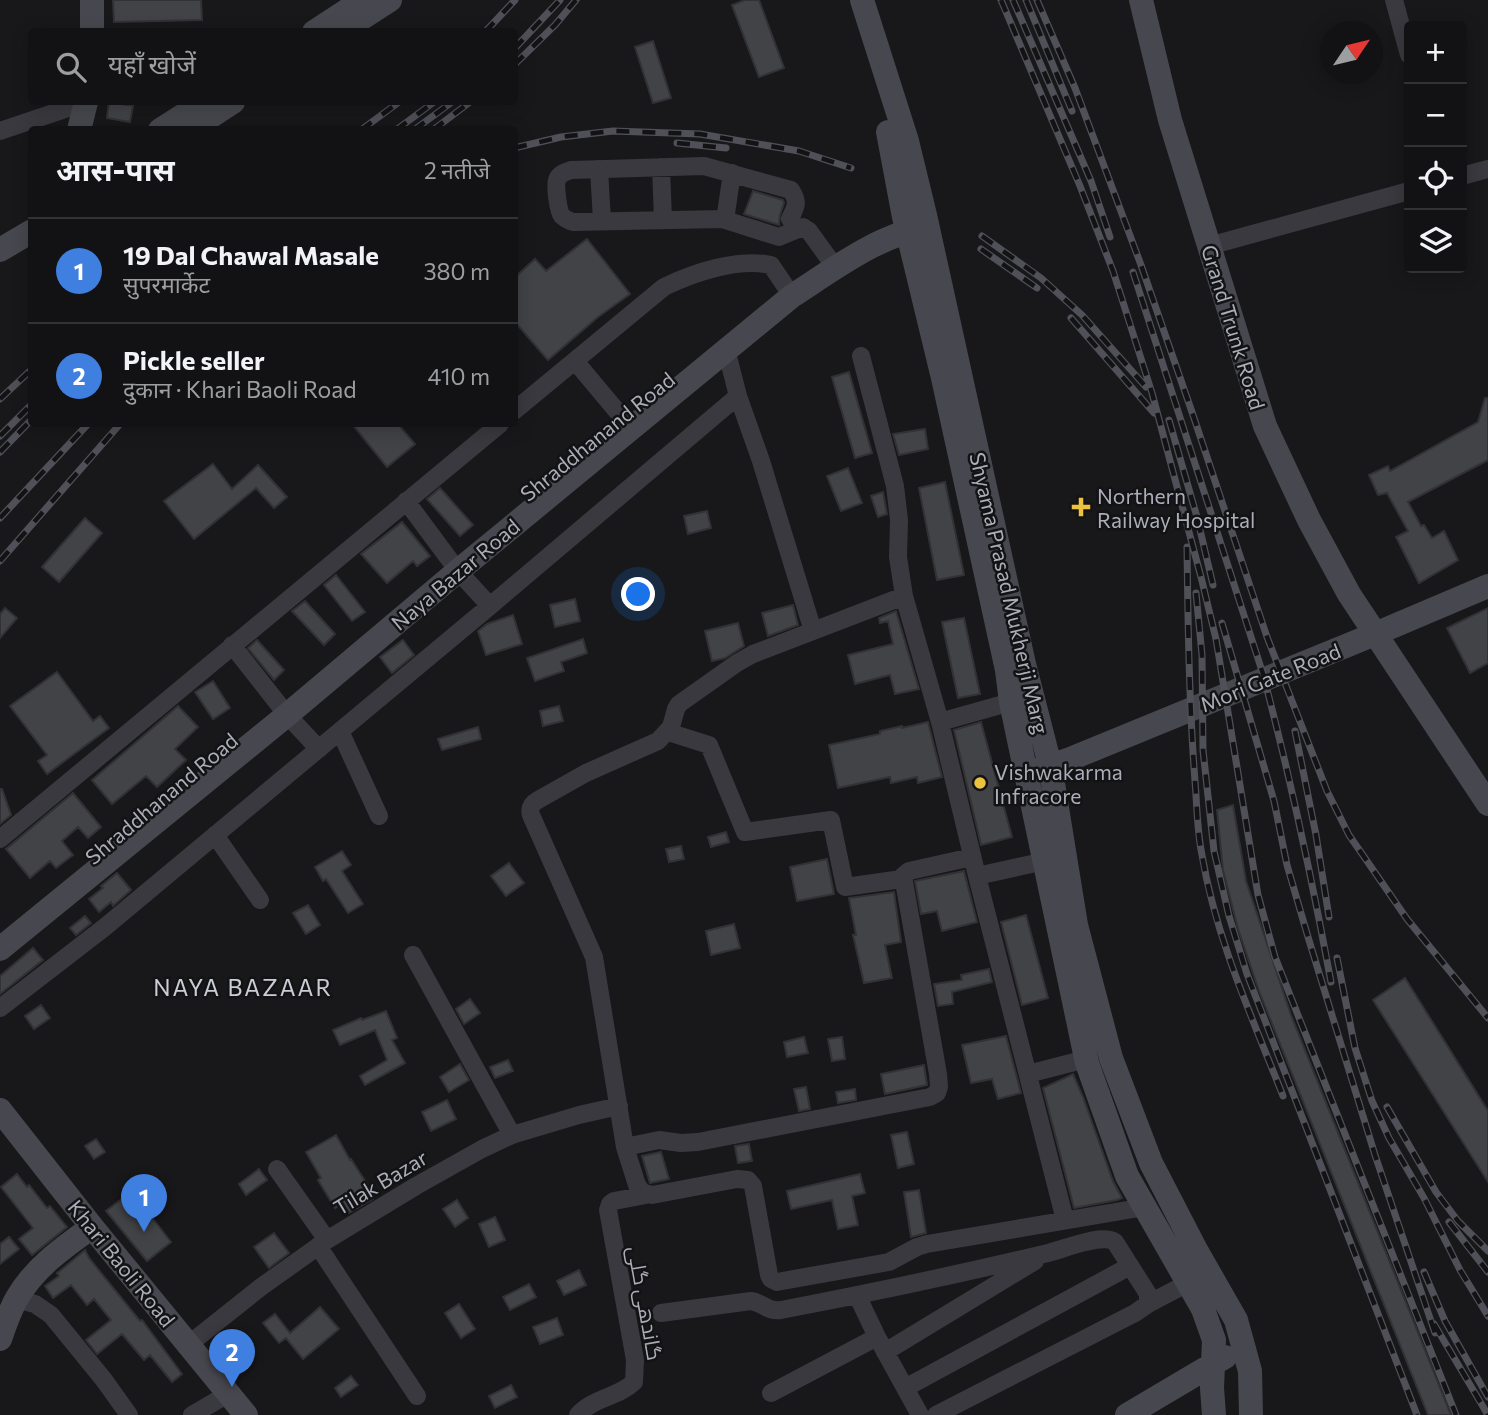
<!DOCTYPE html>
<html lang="hi">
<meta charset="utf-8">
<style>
body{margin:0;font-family:Commissioner,Cairo,"Noto Sans Devanagari",sans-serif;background:#1b1b1d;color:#f1f3f6}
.controls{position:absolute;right:21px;top:21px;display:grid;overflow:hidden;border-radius:7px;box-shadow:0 4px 18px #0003}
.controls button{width:63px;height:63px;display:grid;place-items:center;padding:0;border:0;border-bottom:2px solid #313234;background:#121214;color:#f1f3f6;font:35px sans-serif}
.compass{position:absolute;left:1320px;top:21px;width:63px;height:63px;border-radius:50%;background:#121214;box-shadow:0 4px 18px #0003;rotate:55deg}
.you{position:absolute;left:639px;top:595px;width:24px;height:24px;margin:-18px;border:5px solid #fff;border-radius:50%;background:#1a73e8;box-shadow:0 0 0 10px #1a73e833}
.badge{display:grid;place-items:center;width:46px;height:46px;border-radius:50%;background:#b45309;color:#fff;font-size:23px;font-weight:700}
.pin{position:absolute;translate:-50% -58px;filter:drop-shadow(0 2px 4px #0008)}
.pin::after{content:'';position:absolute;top:37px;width:24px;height:21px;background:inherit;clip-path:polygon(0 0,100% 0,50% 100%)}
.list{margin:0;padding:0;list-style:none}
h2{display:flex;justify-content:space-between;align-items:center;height:91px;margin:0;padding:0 28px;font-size:30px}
h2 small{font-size:23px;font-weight:400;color:#9c9ea0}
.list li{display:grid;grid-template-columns:46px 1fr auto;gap:21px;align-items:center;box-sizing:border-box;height:105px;padding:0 28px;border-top:2px solid #313234}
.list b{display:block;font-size:26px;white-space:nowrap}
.list p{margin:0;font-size:23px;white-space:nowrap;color:#9c9ea0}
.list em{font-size:23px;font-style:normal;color:#9c9ea0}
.icon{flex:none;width:38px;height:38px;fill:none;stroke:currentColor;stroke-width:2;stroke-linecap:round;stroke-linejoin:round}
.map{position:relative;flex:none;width:1488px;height:1415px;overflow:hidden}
.search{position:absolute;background:#121214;box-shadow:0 4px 18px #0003;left:28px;top:28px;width:490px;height:77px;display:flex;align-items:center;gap:18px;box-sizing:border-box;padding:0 24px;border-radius:7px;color:#9c9ea0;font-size:26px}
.panel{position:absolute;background:#121214;box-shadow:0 4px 18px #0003;left:28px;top:126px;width:490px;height:301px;border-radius:7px}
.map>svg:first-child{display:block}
.building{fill:#424347;stroke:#323236;stroke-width:2}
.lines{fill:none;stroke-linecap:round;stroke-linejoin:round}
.street{stroke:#39393f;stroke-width:18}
.secondary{stroke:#47484f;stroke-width:24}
.rail-casing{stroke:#505158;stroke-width:7}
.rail{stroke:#131315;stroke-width:4.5;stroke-dasharray:13;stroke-linecap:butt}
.poi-dot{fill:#ebc33f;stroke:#131315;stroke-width:2.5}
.labels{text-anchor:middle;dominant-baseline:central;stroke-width:5;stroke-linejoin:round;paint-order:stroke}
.street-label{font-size:21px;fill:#abaeb9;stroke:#131315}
.poi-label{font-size:21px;fill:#abaeb9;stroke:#131315;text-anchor:start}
.neighbourhood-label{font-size:23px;letter-spacing:2px;fill:#cbcdd5;stroke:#131315}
</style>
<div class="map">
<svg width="1488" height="1415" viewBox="0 0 1488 1415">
<rect width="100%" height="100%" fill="#18181a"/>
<!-- building -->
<path class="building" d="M113,0H201L202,20L114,22Z
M745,0H759L784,68L759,77L732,5Z
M653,41L671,98L653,103L635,47Z
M109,102L133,106L130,122L107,118Z
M753,191L783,200L784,203L780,215L779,225L744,214Z
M587,239L630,294L598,317L548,360L514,321V278L535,259L546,271Z
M849,372L872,453L855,458L832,377Z
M1485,398H1488V460L1408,502L1421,526L1424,525L1432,538L1444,531L1458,560L1419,583L1396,537L1408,531L1387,493L1378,495L1369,475L1388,466L1390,471L1478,422Z
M352,424H398L415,444L387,467Z
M925,429L928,449L899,455L893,434Z
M213,464L232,489L258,465L287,497L274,508L256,488L194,539L164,501Z
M848,468L862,503L841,511L827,476Z
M945,482L964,575L937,580L919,488Z
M440,488L473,525L460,536L427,499Z
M883,492L887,514L878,517L871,496Z
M707,511L711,528L688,534L684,516Z
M85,518L102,533L59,582L42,567Z
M402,522L430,556L417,566L413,561L387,583L361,554Z
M336,575L365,612L352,621L324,585Z
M575,599L580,621L555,627L550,605Z
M305,601L335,634L324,645L292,611Z
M793,605L798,625L768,636L762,613Z
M5,608L17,618L0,638V614Z
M1488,608V663L1470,673L1447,628Z
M896,611L919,689L895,694L890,675L855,684L848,655L893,644L888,621L880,623L879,618Z
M513,615L522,644L486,655L478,631L487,624Z
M964,618L980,694L958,698L942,622Z
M738,623L744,646L725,658L712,661L705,631Z
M583,639L587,653L561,662L564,671L535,681L527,658Z
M257,640L284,670L274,680L248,648Z
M403,640L414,655L392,673L380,657Z
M57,672L93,721L100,716L109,728L47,774L38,761L47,755L10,706Z
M213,681L230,708L213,719L195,692Z
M178,706L198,727L175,749L186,760L157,787L146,776L112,804L92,780Z
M559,706L563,721L543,726L540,711Z
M928,722L942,777L918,783L917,777L891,783L890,777L838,788L829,745L880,734V731L902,726V728Z
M981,722L1012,837L981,845L954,730Z
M478,727L481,739L442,750L438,739Z
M0,789H2L11,815L0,824Z
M73,793L101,827L88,838L78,827L62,841L73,855L56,868L50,861L30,878L6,849Z
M1233,805L1246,881L1291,1015L1451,1415H1428L1259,991L1238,929L1223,870L1217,810Z
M726,832L729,842L711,847L708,837Z
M681,846L684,859L669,862L666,849Z
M342,851L351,865L342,871L363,904L348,913L326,879L323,881L315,867Z
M827,859L834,894L797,901L790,867Z
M509,863L524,883L506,896L491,876Z
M964,871L977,922L942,931L937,911L921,914L915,881Z
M117,873L131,890L113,906L111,902L99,912L89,899L103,888L101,886Z
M894,892L901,942L885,945L892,978L864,983L853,935H856L849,898Z
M308,905L320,925L306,934L293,913Z
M1026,915L1048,998L1022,1005L1001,922Z
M85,916L91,923L76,935L70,928Z
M734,924L740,948L711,955L706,931Z
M33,948L43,960L0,994V976Z
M989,969L992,982L952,992L953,1004L938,1006L934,984L962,980L961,975Z
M1405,978L1488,1111V1182L1373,1000Z
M470,999L480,1013L464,1024L456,1009Z
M41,1005L50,1018L34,1029L25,1016Z
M386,1011L397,1038L392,1040L405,1063L365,1085L360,1076L387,1060L375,1030L340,1045L333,1030L361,1018L362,1020Z
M1006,1036L1021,1093L998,1099L992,1079L971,1083L962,1045Z
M804,1037L808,1053L787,1057L784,1042Z
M842,1037L845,1059L832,1061L828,1039Z
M508,1060L513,1071L495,1078L490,1067Z
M460,1064L469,1080L449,1092L440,1077Z
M924,1065L927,1085L885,1094L881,1074Z
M1073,1074L1083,1097L1113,1181L1122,1198L1117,1200L1074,1208L1043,1088Z
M806,1087L810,1109L799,1111L794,1089Z
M855,1089L856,1100L838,1103L836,1092Z
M447,1100L456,1119L431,1131L422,1112Z
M907,1132L914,1164L898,1168L891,1135Z
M336,1135L350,1160L351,1159L369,1187L367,1189L373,1199L349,1213L343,1203L335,1208L318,1180L321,1178L306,1152Z
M96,1139L105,1152L94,1159L85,1146Z
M749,1144L752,1161L738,1163L735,1146Z
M661,1152L669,1179L650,1183L642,1156Z
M259,1169L267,1180L246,1195L239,1184Z
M17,1174L27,1187L29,1185L47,1208L50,1206L67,1227L32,1255L19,1239L33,1228L1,1187Z
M860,1174L865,1193L852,1196L858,1225L838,1229L832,1200L791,1209L787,1191Z
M144,1182L152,1193L140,1202L171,1242L147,1261L106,1211Z
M919,1190L926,1233L911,1237L904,1192Z
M457,1200L468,1218L455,1227L443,1209Z
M495,1217L505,1240L489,1247L479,1224Z
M274,1233L289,1253L269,1268L254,1247Z
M9,1237L19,1249L0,1264V1244Z
M85,1250L89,1258L140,1321L142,1320L182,1374L172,1382L150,1355L144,1360L122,1334L97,1354L86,1340L111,1320L94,1299L87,1305L71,1285L53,1298L45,1286L59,1276L57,1273L61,1270Z
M579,1270L586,1285L564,1295L557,1281Z
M529,1284L536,1297L510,1310L503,1297Z
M459,1304L475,1329L461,1338L445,1313Z
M320,1307L339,1329L303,1359L286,1338L279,1343L263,1323L275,1314L290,1333Z
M557,1318L563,1335L540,1344L533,1327Z
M351,1376L358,1385L341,1397L335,1388Z
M511,1385L517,1397L495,1408L489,1396Z"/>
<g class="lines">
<!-- street -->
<path class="street" d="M1394,0L1409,55
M0,131L86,102
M661,167L663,220
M599,169L602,221
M1462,176L1488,169
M790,219C796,206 799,203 791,190L704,166L571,170C565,172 559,174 557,180C555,186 558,211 562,216C566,220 568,220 573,222L722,219L779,237L803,227L809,231L830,260
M725,220L732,173
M1209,246L1409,191
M726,349L738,396L761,461L813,631
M861,356L895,486L899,520L898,557L904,596L940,722L977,876L1065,1220
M575,361L631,428
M514,411L664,287C695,272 738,258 771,265L792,296
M406,501L458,571L490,606
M904,596L753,654L737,663L679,704L676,709L671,727L658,741L586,773L538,800C531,804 529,808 531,815L594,957L625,1147L637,1185L642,1192L652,1195L737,1179L748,1180L753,1186L769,1275L771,1279L777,1282L889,1262L917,1247L927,1244L1145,1207
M232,645L287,715L319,749
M940,722L1011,702
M340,731L379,816
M668,732L709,745L745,832L831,820L845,887L902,879
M215,835L260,900
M0,839L500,424
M977,876L1045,861
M413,955L512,1135
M0,1008L105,927L490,606L738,396
M1028,1074L1086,1059
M625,1147L659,1140L681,1143L698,1142L930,1097L937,1093L939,1087L938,1074L903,876L909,871L972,857
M277,1169L327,1240
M318,1246L417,1396
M857,1295L877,1337L920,1415
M16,1299L35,1304L51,1315L104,1380L129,1415
M1148,1304L1188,1283
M661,1313L751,1301C764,1303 767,1312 781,1310C870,1293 960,1274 1048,1253C1065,1249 1101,1233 1115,1242L1148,1294V1304L1135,1313L936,1415
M188,1345L261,1287L327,1240L416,1186L482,1149L512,1135L579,1115L619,1106
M885,1352L1035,1261
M905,1388L1130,1266
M771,1393L877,1337
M192,1415L228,1394
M578,1415C592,1398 619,1397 634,1382L635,1360L608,1210L610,1204L614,1201L646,1195"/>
<!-- secondary -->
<path class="secondary" d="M92,0V32
M862,0L907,141L925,215L1024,664L1050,765L1076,925L1111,1058L1151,1163L1196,1250L1236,1320L1250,1371L1251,1415
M1141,0L1170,120L1265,426L1309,520L1349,594L1488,804
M350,26L390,0
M314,32L363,0
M79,130L86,102
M160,130L204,102
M190,130L233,102
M888,132L904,217L943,378L1007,670L1011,702L1087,1063L1127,1176L1203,1309L1214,1340L1212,1388L1214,1415
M0,250L32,231
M1035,771L1070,759L1375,634L1488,586
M0,949L287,715L458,571L792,296C828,273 881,233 923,229
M0,1110L92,1227L246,1415
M0,1339C5,1325 10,1310 17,1298C35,1267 64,1247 92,1227
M1127,1415L1225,1357"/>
<defs>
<path id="rail" d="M1001,0L1080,186L1113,271L1152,393L1201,577L1216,639L1258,895L1275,957L1456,1415
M1013,0L1091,181L1110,237
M1026,0L1072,111
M1037,0L1075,88L1141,265L1193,415L1267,637L1327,791L1349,835L1407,919L1488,1018
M485,32L515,0
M514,49L560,0
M514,65L555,25L576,0
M361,130L399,102
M396,130L434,102
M414,130L452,102
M433,130L470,102
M677,143L726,148
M514,148L561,137L613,131L700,134L799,151L851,168
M982,236L1041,278L1082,315L1146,387
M981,249L1037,288
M1133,272L1263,674C1290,776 1312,879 1331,982
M1071,318L1154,413
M0,399L32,369
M1169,420L1197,517L1213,585
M0,436L32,404
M0,452L32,419
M0,518L88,424
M1187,547C1188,625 1189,703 1195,781C1197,805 1197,831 1202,855C1216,939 1252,1017 1283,1096
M0,561L120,424
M1196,593L1202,655L1203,750L1214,851L1229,916L1247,974L1417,1415
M1222,623L1274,801L1287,865L1308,937L1375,1155L1435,1333
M1295,731L1316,835L1329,917
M1337,958L1355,1048L1372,1101L1389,1138L1424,1198L1460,1270L1488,1316
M1387,1107L1436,1192L1458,1221L1488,1251
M1449,1222L1488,1272
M1424,1272L1445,1321L1488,1397
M1434,1324L1488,1415"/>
</defs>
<!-- rail casing -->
<use href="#rail" class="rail-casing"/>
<!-- rail -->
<use href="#rail" class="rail"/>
</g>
<!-- markers -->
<g class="poi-dot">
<path d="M1077.5 496.5h7v7h7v7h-7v7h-7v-7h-7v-7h7z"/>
<circle cx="980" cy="783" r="7"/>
</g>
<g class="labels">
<!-- street labels -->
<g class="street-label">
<text transform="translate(1234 327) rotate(73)">Grand Trunk Road</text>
<text transform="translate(597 436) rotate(-39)">Shraddhanand Road</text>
<text transform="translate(455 574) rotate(-40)">Naya Bazar Road</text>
<text transform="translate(1010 593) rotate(77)">Shyama Prasad Mukherji Marg</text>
<text transform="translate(1270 677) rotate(-22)">Mori Gate Road</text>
<text transform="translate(161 798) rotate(-40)">Shraddhanand Road</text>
<text transform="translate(380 1182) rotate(-31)">Tilak Bazar</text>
<text transform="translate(122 1263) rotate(51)">Khari Baoli Road</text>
<text transform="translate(646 1303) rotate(80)">گاندھی گلی</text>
</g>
<!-- poi labels -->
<g class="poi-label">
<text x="1097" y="495">Northern<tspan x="1097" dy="24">Railway Hospital</tspan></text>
<text x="994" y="771">Vishwakarma<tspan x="994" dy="24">Infracore</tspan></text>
</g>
<!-- neighbourhood labels -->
<g class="neighbourhood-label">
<text x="243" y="987">NAYA BAZAAR</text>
</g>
</g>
</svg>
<div class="controls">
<button>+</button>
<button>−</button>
<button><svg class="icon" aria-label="locate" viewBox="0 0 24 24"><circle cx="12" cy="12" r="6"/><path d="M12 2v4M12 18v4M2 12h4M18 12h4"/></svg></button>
<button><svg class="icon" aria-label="layers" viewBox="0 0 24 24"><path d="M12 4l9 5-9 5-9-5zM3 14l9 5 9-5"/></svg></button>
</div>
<svg class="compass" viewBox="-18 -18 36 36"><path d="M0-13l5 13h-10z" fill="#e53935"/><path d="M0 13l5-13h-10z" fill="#9c9ea0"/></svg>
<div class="you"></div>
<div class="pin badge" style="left:144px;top:1232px;background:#3f7fe0">1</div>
<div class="pin badge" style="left:232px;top:1387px;background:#3f7fe0">2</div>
<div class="search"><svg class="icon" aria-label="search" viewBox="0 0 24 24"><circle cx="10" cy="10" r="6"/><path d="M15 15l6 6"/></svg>यहाँ खोजें</div>
<section class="panel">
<h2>आस-पास<small>2 नतीजे</small></h2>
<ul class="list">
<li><span class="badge" style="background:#3f7fe0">1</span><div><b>19 Dal Chawal Masale</b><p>सुपरमार्केट</p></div><em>380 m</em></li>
<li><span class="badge" style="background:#3f7fe0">2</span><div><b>Pickle seller</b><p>दुकान · Khari Baoli Road</p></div><em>410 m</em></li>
</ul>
</section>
</div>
